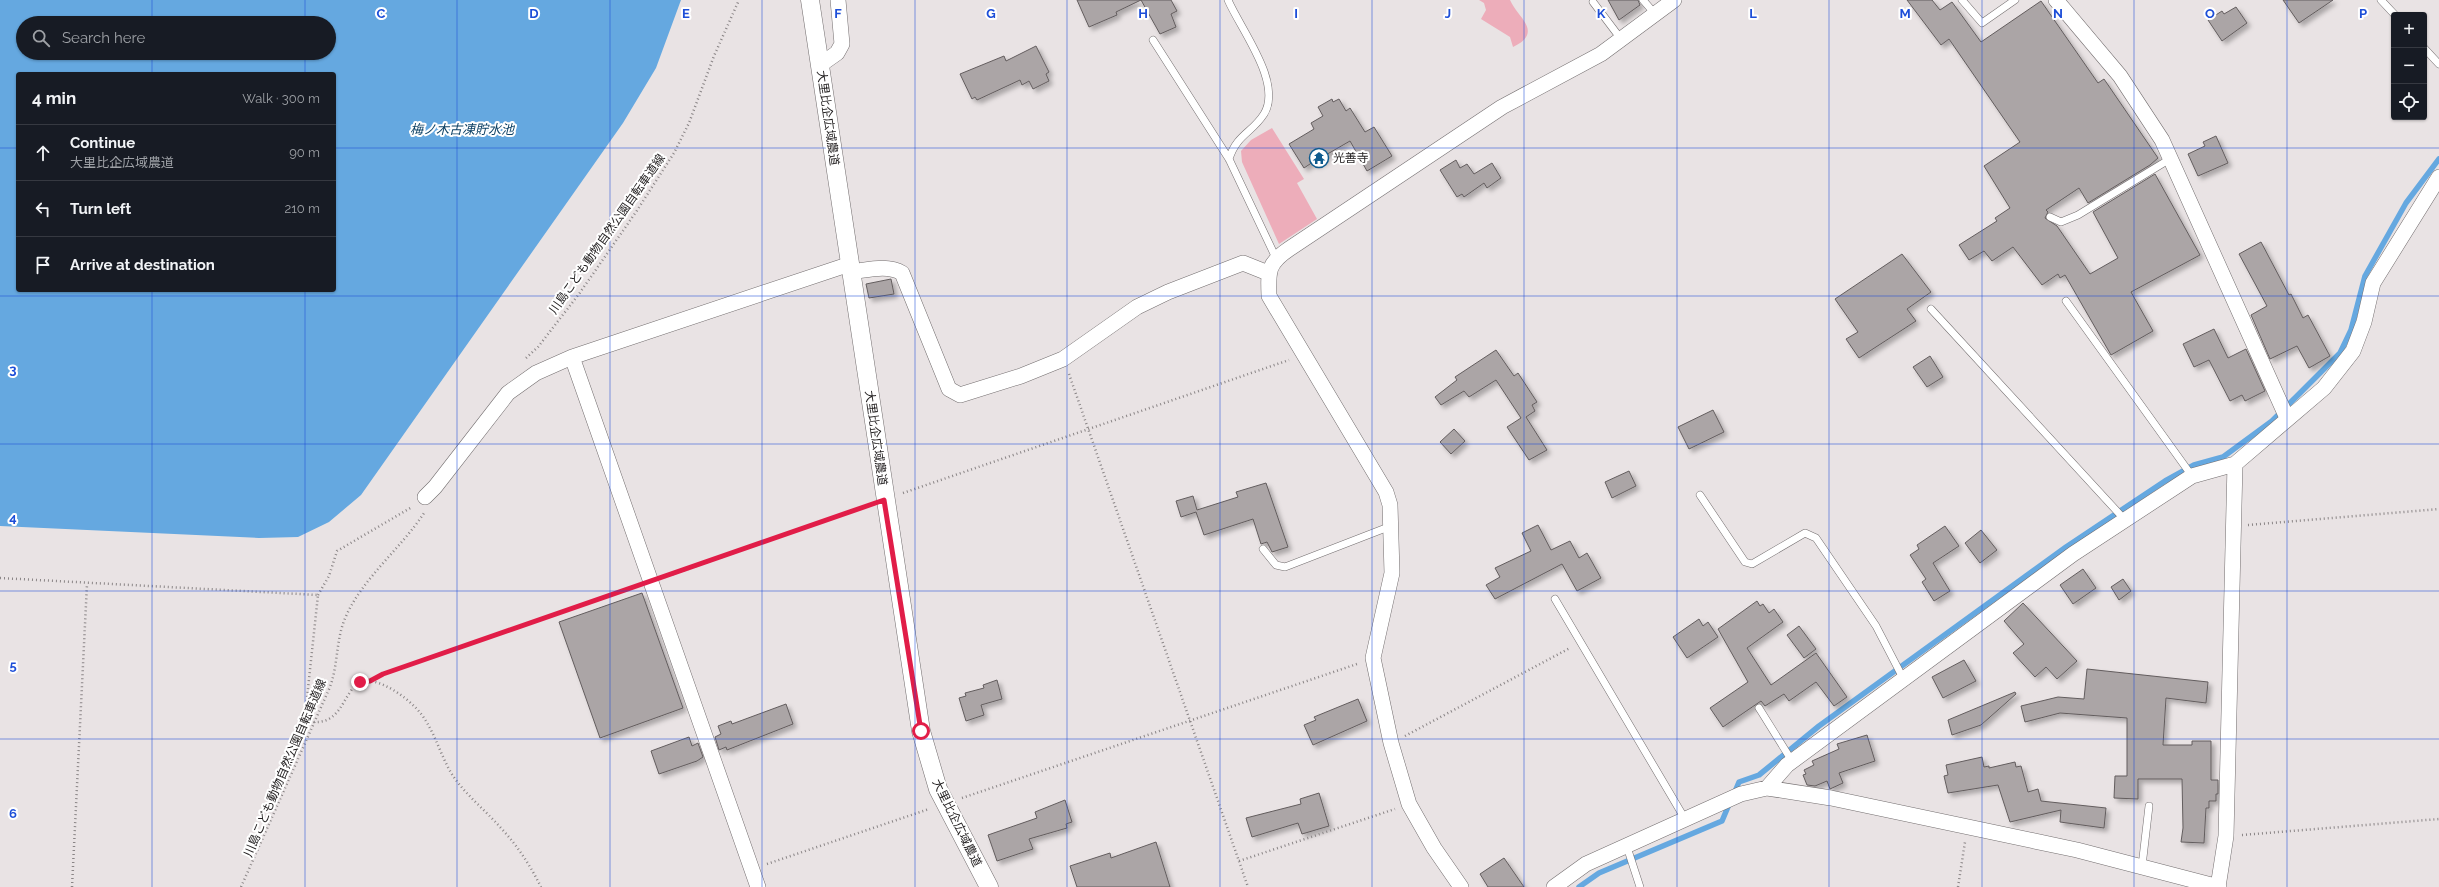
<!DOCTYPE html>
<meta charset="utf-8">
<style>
body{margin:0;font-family:Raleway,"Noto Sans JP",sans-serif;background:#20242c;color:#f1f3f6}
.controls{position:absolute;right:12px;top:12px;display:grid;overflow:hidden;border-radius:4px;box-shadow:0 1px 3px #0004}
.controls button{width:36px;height:36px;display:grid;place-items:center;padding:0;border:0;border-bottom:1px solid #363941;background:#171b24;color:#f1f3f6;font:20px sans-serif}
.stop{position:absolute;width:12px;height:12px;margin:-9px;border:3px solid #e11d48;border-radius:50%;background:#fff}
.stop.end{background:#e11d48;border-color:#fff;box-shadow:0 1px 4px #0008}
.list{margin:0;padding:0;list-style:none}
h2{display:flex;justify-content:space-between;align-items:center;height:52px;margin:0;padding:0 16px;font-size:17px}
h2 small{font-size:13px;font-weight:400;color:#9ea1a6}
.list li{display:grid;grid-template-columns:26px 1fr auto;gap:12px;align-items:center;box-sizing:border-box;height:56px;padding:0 16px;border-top:1px solid #363941}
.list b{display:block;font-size:15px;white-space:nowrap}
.list p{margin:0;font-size:13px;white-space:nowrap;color:#9ea1a6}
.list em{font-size:13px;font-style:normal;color:#9ea1a6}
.icon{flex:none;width:22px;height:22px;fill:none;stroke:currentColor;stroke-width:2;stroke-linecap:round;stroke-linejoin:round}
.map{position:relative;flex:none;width:2439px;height:887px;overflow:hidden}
.search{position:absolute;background:#171b24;box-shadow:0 1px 3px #0004;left:16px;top:16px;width:320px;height:44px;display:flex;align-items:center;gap:10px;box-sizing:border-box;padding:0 14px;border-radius:22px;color:#9ea1a6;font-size:15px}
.panel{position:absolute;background:#171b24;box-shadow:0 1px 3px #0004;left:16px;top:72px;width:320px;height:220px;border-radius:4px}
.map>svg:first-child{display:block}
.green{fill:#edadba}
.water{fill:#65a8e0;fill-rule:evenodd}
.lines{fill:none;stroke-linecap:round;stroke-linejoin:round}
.stream{stroke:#65a8e0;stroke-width:5.5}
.building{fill:#aba5a6;stroke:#635d5e;filter:url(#shadow)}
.service-casing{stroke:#736e6f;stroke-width:8}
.minor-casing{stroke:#736e6f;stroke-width:16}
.tertiary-casing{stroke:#736e6f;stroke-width:19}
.path{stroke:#8a8586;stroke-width:2.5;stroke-dasharray:1 3;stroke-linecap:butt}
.service{stroke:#fff;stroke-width:7}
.minor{stroke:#fff;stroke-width:15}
.tertiary{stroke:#fff;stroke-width:18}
.route{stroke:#e11d48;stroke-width:5}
.grid{fill:none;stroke:#1d4ed8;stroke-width:1;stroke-opacity:0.55}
.labels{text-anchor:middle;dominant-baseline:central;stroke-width:4;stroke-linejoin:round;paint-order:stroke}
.street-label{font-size:12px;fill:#211e1f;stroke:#fff}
.poi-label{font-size:12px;fill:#211e1f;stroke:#fff;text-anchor:start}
.water-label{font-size:13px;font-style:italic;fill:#0d4165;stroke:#fff}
.grid-label{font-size:13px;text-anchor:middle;font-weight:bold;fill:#1d4ed8;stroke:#fff;stroke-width:4;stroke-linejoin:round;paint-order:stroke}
</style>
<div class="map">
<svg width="2439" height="887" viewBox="0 0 2439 887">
<defs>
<filter id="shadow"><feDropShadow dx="3.5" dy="3.5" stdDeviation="2" flood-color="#0004"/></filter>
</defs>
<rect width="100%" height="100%" fill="#e9e3e4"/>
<!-- green -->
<path class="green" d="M1479,0H1510C1518,18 1544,32 1513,47L1510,37L1481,19L1486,10L1484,3Z
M1272,128L1304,179L1297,183L1317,219L1279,244L1242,162L1241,151L1251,140Z"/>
<!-- water -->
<path class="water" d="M0,0H681L656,68L623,123L361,495L329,522L298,537L259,538L0,526ZM23,23H329V53H23ZM18,74H334V290H18Z"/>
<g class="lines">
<!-- stream -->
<path class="stream" d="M1734,794L1739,782L1759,775L1819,726L2066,547L2165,481L2194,465L2223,457L2272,421L2340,353L2351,330L2365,276L2406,203L2439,159
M1579,887L1599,873L1722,821L1730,802"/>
</g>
<!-- building -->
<path class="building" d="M1077,0H1171L1177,11L1171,14L1176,27L1160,34L1141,0L1116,12L1117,15L1089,27Z
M1608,0H1638L1640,5L1619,20Z
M1907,0H1932L1940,10L1952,2L1981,42L2041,1L2098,83L2104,79L2158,158L2150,165L2088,203L2079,188L2046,210L2048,212L2045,218L2057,226L2090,274L2118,258L2093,212L2155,174L2200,255L2131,292L2153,331L2111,355L2065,275L2060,278L2058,274L2042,285L2013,247L1992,261L1984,251L1969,260L1959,245L1997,221L1995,218L2010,208L1984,166L2020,142L1949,39L1941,45Z
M2283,0H2333L2299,23Z
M2236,7L2247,23L2222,41L2208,20L2222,11L2224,14Z
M1036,46L1049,72L1046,74L1049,81L1033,89L1029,81L1022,85L1020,80L977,100L975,97L972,99L960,74L1004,56L1006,61Z
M1332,99L1333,102L1339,99L1346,111L1350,108L1365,132L1374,127L1392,156L1367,171L1350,141L1324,156L1326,159L1315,165L1313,162L1304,168L1289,144L1314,129L1311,123L1323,116L1318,107Z
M2216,136L2228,163L2198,176L2188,154L2205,146L2203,142Z
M1456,160L1460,168L1467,164L1474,174L1492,163L1501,178L1487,188L1484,183L1464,197L1462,194L1457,197L1440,170Z
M2261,242L2289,295L2291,294L2303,318L2308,315L2330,356L2309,368L2297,346L2270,359L2251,315L2267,306L2239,254Z
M1902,254L1931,292L1907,309L1916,321L1859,358L1846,339L1858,332L1835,299Z
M891,279L894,294L869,298L866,284Z
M2214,329L2228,358L2246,349L2265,391L2245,401L2242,395L2230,401L2209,360L2194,367L2183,344Z
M1496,350L1514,376L1518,373L1537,402L1532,405L1535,411L1526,417L1547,450L1529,460L1507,427L1521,418L1496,380L1469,397L1464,391L1441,405L1435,397L1457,380L1455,377Z
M1930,356L1943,377L1927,387L1913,367Z
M1713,410L1724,432L1689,449L1678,427Z
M1454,429L1465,441L1451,454L1440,442Z
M1629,471L1636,486L1612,498L1605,482Z
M1266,483L1288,547L1272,552L1267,542L1261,544L1253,519L1204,535L1196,512L1181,517L1176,501L1193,496L1197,510L1238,497L1236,492Z
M1538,525L1551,550L1570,541L1579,558L1587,553L1601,578L1577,591L1562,564L1495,599L1486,585L1500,577L1495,568L1531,551L1522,533Z
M1945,526L1959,546L1933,563L1950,591L1934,601L1922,582L1926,579L1910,555L1919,549L1917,545Z
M1981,530L1997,550L1980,563L1965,543Z
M2083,569L2096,588L2073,604L2060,585Z
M2123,579L2131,591L2119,600L2111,587Z
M642,593L683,708L600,738L559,622Z
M1757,601L1760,606L1763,604L1769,613L1774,609L1783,622L1747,648L1771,685L1816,653L1847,697L1834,706L1816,682L1789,701L1784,694L1765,706L1761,701L1723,727L1710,708L1748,682L1718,629Z
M2023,603L2077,661L2057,679L2046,667L2035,677L2013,653L2024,644L2004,621Z
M1699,619L1703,626L1708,622L1718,637L1687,658L1673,637Z
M1799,626L1816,649L1804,658L1787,635Z
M1964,660L1976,681L1943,698L1932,677Z
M2087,669L2208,682L2206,703L2166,698L2163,745H2192V741H2211V780H2218V794H2216V801H2209V808H2206L2204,843L2181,842L2183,828L2182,779H2138V799L2114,798L2115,776H2127V718L2060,713L2025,722L2021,706L2058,697L2084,699Z
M997,680L1002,699L981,705L984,715L966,721L959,698L966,696L965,693L984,688L983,685Z
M2015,692L2016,694L1981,725L1952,735L1948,720Z
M1358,699L1367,721L1313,745L1304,725L1316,720L1314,717Z
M786,704L793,724L727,750L726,747L719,750L715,737L721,734L718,726L731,721L732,724Z
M1867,735L1875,761L1839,773L1843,783L1830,789L1827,781L1815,786L1807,785L1803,775L1806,774L1804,770L1814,765L1812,761L1839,749L1837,744Z
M689,737L692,746L698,743L703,757L697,761L659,774L651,751Z
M1982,757L1984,767L1989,766V768L2015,762L2016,767L2021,766L2028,792L2038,789L2041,801L2106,808L2104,828L2060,822L2061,810L2010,822L1998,785L1948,793L1944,776L1948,775L1946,765Z
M1319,793L1329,826L1302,834L1298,823L1252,837L1246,818L1301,804L1300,799Z
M1065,800L1072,822L1066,824L1067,828L1029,839L1033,849L997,861L988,835L1037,818L1035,812Z
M1156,842L1170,887H1077L1070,866L1110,853L1111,858Z
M1504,858L1524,887H1488L1480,874Z"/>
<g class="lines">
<defs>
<path id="service" d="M1228,0C1241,30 1283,83 1264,114C1252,133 1237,134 1229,159
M1643,0L1655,14
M1962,0L1982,23L2015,0
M2381,0L2395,15
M1593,2L1621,39
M1153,40L1229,159L1276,258
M2424,48L2439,64
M2050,217L2061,222L2078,215L2170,159
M2066,301L2192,476
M1931,309L2125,520
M1700,495L1745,562L1752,564L1805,533L1816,538L1876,626L1903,678
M1263,549L1276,565L1285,567L1391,526
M1555,599L1685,819
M1759,708L1792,761
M1627,847L1640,887
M2142,866L2149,806"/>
<path id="minor" d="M2056,0L2120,76L2162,140L2287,418
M820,65L837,53L842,44L838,0
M851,272C868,270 887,264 902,273L949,389L960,395L1021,376L1063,359L1137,307L1168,292L1243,263L1268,273
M572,357L758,887
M2235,464L2324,388L2353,351L2364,322L2373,283L2439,177
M425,497L435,487L508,393L536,373L572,357L850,264
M1767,788L1787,765L2073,554L2192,476L2235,464L2226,836L2218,887
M1461,887L1434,848L1409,804L1391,743L1373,658L1392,573L1390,505L1386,492L1269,296C1268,271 1268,263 1289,249L1502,107L1601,54L1674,0
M1554,887L1586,864L1741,794L1767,788L1831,798L2077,850L2219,887"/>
<path id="tertiary" d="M810,0L921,731L938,789L989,887"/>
</defs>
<!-- service casing -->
<use href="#service" class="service-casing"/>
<!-- minor casing -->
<use href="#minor" class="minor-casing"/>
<!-- tertiary casing -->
<use href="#tertiary" class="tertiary-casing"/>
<!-- path -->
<path class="path" d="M526,358L538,347L579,294L636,212L674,153L689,123L714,56L739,0
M1069,374L1248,887
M903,493L1289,360
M2248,525L2439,509
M665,577L869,505
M0,578L318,595L306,707L311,719L314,722C348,724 343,677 371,681C387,684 404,696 415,707C434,726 439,754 453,776C466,795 485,810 500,827C517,845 530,865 541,887
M318,595L329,576L337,551L412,507
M370,681L383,674L635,587
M1405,736L1570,648
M962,798L1357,664
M2242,835L2439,819
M1239,861L1395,809
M767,864L929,809
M72,887L87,584
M241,887L330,687C338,665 336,642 344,621C360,580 400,550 424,513
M1958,887L1965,842"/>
<!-- service -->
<use href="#service" class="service"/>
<!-- minor -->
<use href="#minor" class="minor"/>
<!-- tertiary -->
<use href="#tertiary" class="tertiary"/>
</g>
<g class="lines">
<!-- route -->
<path class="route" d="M360,682L370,681L383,674L884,500L921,731"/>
</g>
<!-- grid -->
<path class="grid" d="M152,0V23M305,0V23M457,0V887M610,0V887M762,0V887M915,0V887M1067,0V887M1220,0V887M1372,0V887M1524,0V887M1677,0V887M1829,0V887M1982,0V887M2134,0V887M2287,0V887M152,53V74M305,53V74M0,148H18M334,148H2439M152,290V887M305,290V887M0,296H2439M0,444H2439M0,591H2439M0,739H2439"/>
<!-- icons -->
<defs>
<symbol id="temple-ring" viewBox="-11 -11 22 22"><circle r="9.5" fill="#fff" stroke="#0f5b8e" stroke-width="1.5"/><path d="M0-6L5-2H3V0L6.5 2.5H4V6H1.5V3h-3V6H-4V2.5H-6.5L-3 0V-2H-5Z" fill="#0f5b8e"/></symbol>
</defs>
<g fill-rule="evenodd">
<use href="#temple-ring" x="1308" y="147" width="22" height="22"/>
</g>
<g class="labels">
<!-- street labels -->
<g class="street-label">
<text transform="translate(828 118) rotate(82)">大里比企広域農道</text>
<text transform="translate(607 234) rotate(-55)">川島こども動物自然公園自転車道線</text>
<text transform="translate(876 438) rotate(82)">大里比企広域農道</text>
<text transform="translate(285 768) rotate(-67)">川島こども動物自然公園自転車道線</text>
<text transform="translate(957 823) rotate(64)">大里比企広域農道</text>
</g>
<!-- poi labels -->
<g class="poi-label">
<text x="1333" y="158">光善寺</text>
</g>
<!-- water labels -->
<g class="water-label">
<text x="462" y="129">梅ノ木古凍貯水池</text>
</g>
</g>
<g class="grid-label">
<text x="381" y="18">C</text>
<text x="534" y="18">D</text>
<text x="686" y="18">E</text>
<text x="838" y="18">F</text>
<text x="991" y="18">G</text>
<text x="1143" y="18">H</text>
<text x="1296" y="18">I</text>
<text x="1448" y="18">J</text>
<text x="1601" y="18">K</text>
<text x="1753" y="18">L</text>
<text x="1905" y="18">M</text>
<text x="2058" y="18">N</text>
<text x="2210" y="18">O</text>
<text x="2363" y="18">P</text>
<text x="13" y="374">3</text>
<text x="13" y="522">4</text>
<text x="13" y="670">5</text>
<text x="13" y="818">6</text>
</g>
</svg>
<div class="controls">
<button>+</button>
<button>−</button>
<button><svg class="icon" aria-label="locate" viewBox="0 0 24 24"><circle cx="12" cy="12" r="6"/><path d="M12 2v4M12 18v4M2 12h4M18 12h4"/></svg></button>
</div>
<div class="stop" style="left:921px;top:731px"></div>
<div class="stop end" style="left:360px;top:682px"></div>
<div class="search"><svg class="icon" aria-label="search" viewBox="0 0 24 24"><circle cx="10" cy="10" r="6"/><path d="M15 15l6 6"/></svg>Search here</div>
<section class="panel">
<h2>4 min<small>Walk · 300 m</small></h2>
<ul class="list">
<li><svg class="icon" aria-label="ahead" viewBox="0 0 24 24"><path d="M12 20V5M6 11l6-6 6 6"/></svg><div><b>Continue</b><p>大里比企広域農道</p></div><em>90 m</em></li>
<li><svg class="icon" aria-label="left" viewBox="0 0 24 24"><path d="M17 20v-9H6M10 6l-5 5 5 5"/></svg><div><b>Turn left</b></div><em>210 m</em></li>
<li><svg class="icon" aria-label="arrive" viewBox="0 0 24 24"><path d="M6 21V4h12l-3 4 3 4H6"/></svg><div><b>Arrive at destination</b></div></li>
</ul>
</section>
</div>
